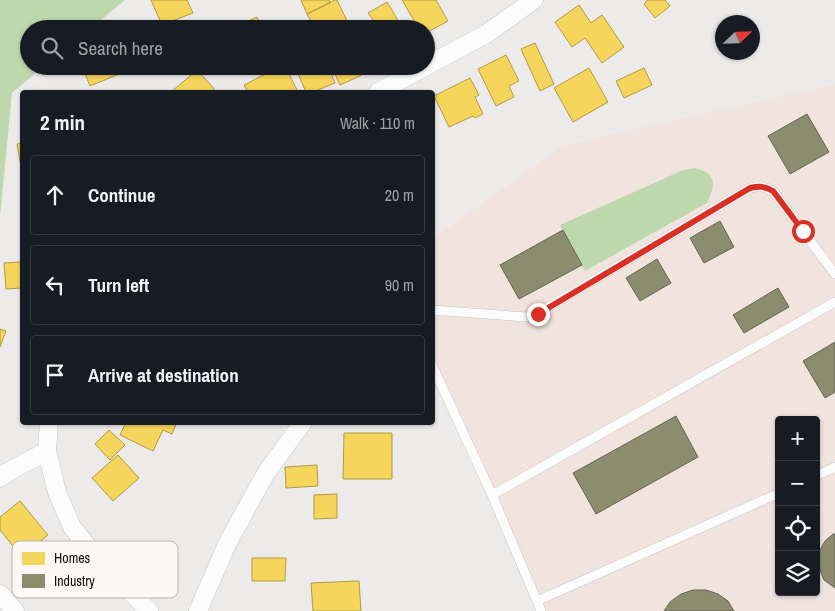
<!DOCTYPE html>
<meta charset="utf-8">
<style>
body{margin:0;font-family:"Archivo Narrow",sans-serif;background:#242831;color:#f1f3f6}
.controls{position:absolute;right:15px;bottom:15px;display:grid;overflow:hidden;border-radius:5px;box-shadow:0 1px 4px #0004}
.controls button{width:45px;height:45px;display:grid;place-items:center;padding:0;border:0;border-bottom:1px solid #363941;background:#171b24;color:#f1f3f6;font:25px sans-serif}
.compass{position:absolute;left:715px;top:15px;width:45px;height:45px;border-radius:50%;background:#171b24;box-shadow:0 1px 4px #0004;rotate:67deg}
.stop{position:absolute;width:15px;height:15px;margin:-11px;border:4px solid #d93025;border-radius:50%;background:#fff}
.stop.end{background:#d93025;border-color:#fff;box-shadow:0 1px 5px #0008}
.list{margin:0;padding:0;list-style:none}
h2{display:flex;justify-content:space-between;align-items:center;height:65px;margin:0;padding:0 20px;font-size:21px}
h2 small{font-size:16px;font-weight:400;color:#9ea1a6}
.list li{display:grid;grid-template-columns:32px 1fr auto;gap:15px;align-items:center;box-sizing:border-box;height:80px;margin:0 10px 10px;padding:0 10px;border:1px solid #363941;border-radius:5px}
.list b{display:block;font-size:19px;white-space:nowrap}
.list em{font-size:16px;font-style:normal;color:#9ea1a6}
.icon{flex:none;width:28px;height:28px;fill:none;stroke:currentColor;stroke-width:2;stroke-linecap:round;stroke-linejoin:round}
.map{position:relative;flex:none;width:835px;height:611px;overflow:hidden}
.search{position:absolute;background:#171b24;box-shadow:0 1px 4px #0004;left:20px;top:20px;width:415px;height:55px;display:flex;align-items:center;gap:12px;box-sizing:border-box;padding:0 18px;border-radius:28px;color:#9ea1a6;font-size:19px}
.panel{position:absolute;background:#171b24;box-shadow:0 1px 4px #0004;left:20px;top:90px;width:415px;height:335px;border-radius:5px}
.map>svg:first-child{display:block}
.industrial{fill:#f1e3dd;fill-rule:evenodd}
.green{fill:#bed8ae}
.homes{fill:#f6d55c;stroke:#b19a45}
.industry{fill:#8c8c6e;stroke:#676752}
.lines{fill:none;stroke-linecap:round;stroke-linejoin:round}
.lane-casing{stroke:#c6c5c4;stroke-width:10}
.street-casing{stroke:#c6c5c4;stroke-width:19}
.lane{stroke:#fcfcfc;stroke-width:9}
.street{stroke:#fcfcfc;stroke-width:18}
.route{stroke:#d93025;stroke-width:6}
.key{fill:#fcf8f5;stroke:#b6b2b0;stroke-width:1}
.key-label{font-size:14px;fill:#11100f}
</style>
<div class="map">
<svg width="835" height="611" viewBox="0 0 835 611">
<rect width="100%" height="100%" fill="#edebe9"/>
<!-- industrial -->
<path class="industrial" d="M835,84V611H541L433,365L432,239L564,145ZM779,420H816V592H779Z"/>
<!-- green -->
<path class="green" d="M0,0H125L90,29H29V66H44L12,93L0,217Z
M694,168C717,172 716,185 707,203L585,271L560,225L681,171Z"/>
<!-- homes -->
<path class="homes" d="M151,0H187L193,13L162,25Z
M301,0H329L330,3L307,14Z
M335,0H337L351,29H315L307,14Z
M402,0H436L448,21L426,33V29H419Z
M648,0H665L670,6L655,18L644,4Z
M387,2L403,29H367L376,24L368,13Z
M579,5L591,23L602,15L624,47L602,63L585,38L572,47L555,22Z
M257,17L262,29H231Z
M535,43L554,84L540,91L521,49Z
M506,55L519,81L509,86L514,97L496,106L478,69Z
M82,66H122L124,72L90,86Z
M281,66H285L298,92H248L244,85Z
M298,66H328L335,83L313,92H306L295,67Z
M331,66H358L362,75L340,85Z
M589,68L608,102L573,122L554,88Z
M644,68L652,85L624,98L616,81Z
M197,70L217,92H171Z
M470,78L479,95L475,97L483,114L475,118L473,116L449,127L434,96Z
M22,143V172L17,144Z
M20,262L21,274H22V288L6,289L4,263Z
M0,329L6,331L0,347Z
M126,422H177L172,434L163,430L153,451L120,435Z
M109,430L125,445L110,460L95,444Z
M344,433H392V479H343Z
M118,455L139,478L113,501L92,478Z
M317,465L318,486L286,488L285,467Z
M337,494V518L314,519V495Z
M20,501L48,535L22,557L0,530V517Z
M252,558H286L285,581H252Z
M359,581L361,611H313L311,583Z"/>
<!-- industry -->
<path class="industry" d="M807,114L829,152L790,174L768,136Z
M720,221L734,247L704,263L690,238Z
M563,230L582,265L519,299L500,265Z
M657,259L671,283L640,301L626,278Z
M778,288L789,307L744,333L733,315Z
M835,342V392L825,398L803,361Z
M676,416L698,457L596,514L573,473Z
M833,534H835V588L824,580L820,570L818,560L820,550L825,541Z
M693,590H706L718,594L728,601L734,611H664L670,602L681,594Z"/>
<g class="lines">
<defs>
<path id="lane" d="M432,310L526,317L538,313L750,188C759,186 765,186 773,191L835,274
M432,365L492,495L835,302
M816,476L835,467
M492,495L537,601L779,493
M537,601L541,611"/>
<path id="street" d="M378,92L486,34L534,0
M49,422L47,451L57,492L72,527L92,552L149,611
M0,478L6,473L47,451
M0,594L15,611
M198,611L227,544L266,473L303,422"/>
</defs>
<!-- lane casing -->
<use href="#lane" class="lane-casing"/>
<!-- street casing -->
<use href="#street" class="street-casing"/>
<!-- lane -->
<use href="#lane" class="lane"/>
<!-- street -->
<use href="#street" class="street"/>
</g>
<g class="lines">
<!-- route -->
<path class="route" d="M538,314L750,188C759,186 765,186 773,191L803,231"/>
</g>
<!-- legend -->
<rect x="12" y="541" width="166" height="57" rx="8" class="key"/>
<rect x="22" y="552" width="23" height="13" fill="#f6d55c"/>
<rect x="22" y="574" width="23" height="14" fill="#8c8c6e"/>
<g class="key-label">
<text x="54" y="563">Homes</text>
<text x="54" y="586">Industry</text>
</g>
</svg>
<div class="controls">
<button>+</button>
<button>−</button>
<button><svg class="icon" aria-label="locate" viewBox="0 0 24 24"><circle cx="12" cy="12" r="6"/><path d="M12 2v4M12 18v4M2 12h4M18 12h4"/></svg></button>
<button><svg class="icon" aria-label="layers" viewBox="0 0 24 24"><path d="M12 4l9 5-9 5-9-5zM3 14l9 5 9-5"/></svg></button>
</div>
<svg class="compass" viewBox="-18 -18 36 36"><path d="M0-13l5 13h-10z" fill="#e53935"/><path d="M0 13l5-13h-10z" fill="#9ea1a6"/></svg>
<div class="stop" style="left:803px;top:231px"></div>
<div class="stop end" style="left:538px;top:314px"></div>
<div class="search"><svg class="icon" aria-label="search" viewBox="0 0 24 24"><circle cx="10" cy="10" r="6"/><path d="M15 15l6 6"/></svg>Search here</div>
<section class="panel">
<h2>2 min<small>Walk · 110 m</small></h2>
<ul class="list">
<li><svg class="icon" aria-label="ahead" viewBox="0 0 24 24"><path d="M12 20V5M6 11l6-6 6 6"/></svg><div><b>Continue</b></div><em>20 m</em></li>
<li><svg class="icon" aria-label="left" viewBox="0 0 24 24"><path d="M17 20v-9H6M10 6l-5 5 5 5"/></svg><div><b>Turn left</b></div><em>90 m</em></li>
<li><svg class="icon" aria-label="arrive" viewBox="0 0 24 24"><path d="M6 21V4h12l-3 4 3 4H6"/></svg><div><b>Arrive at destination</b></div></li>
</ul>
</section>
</div>
